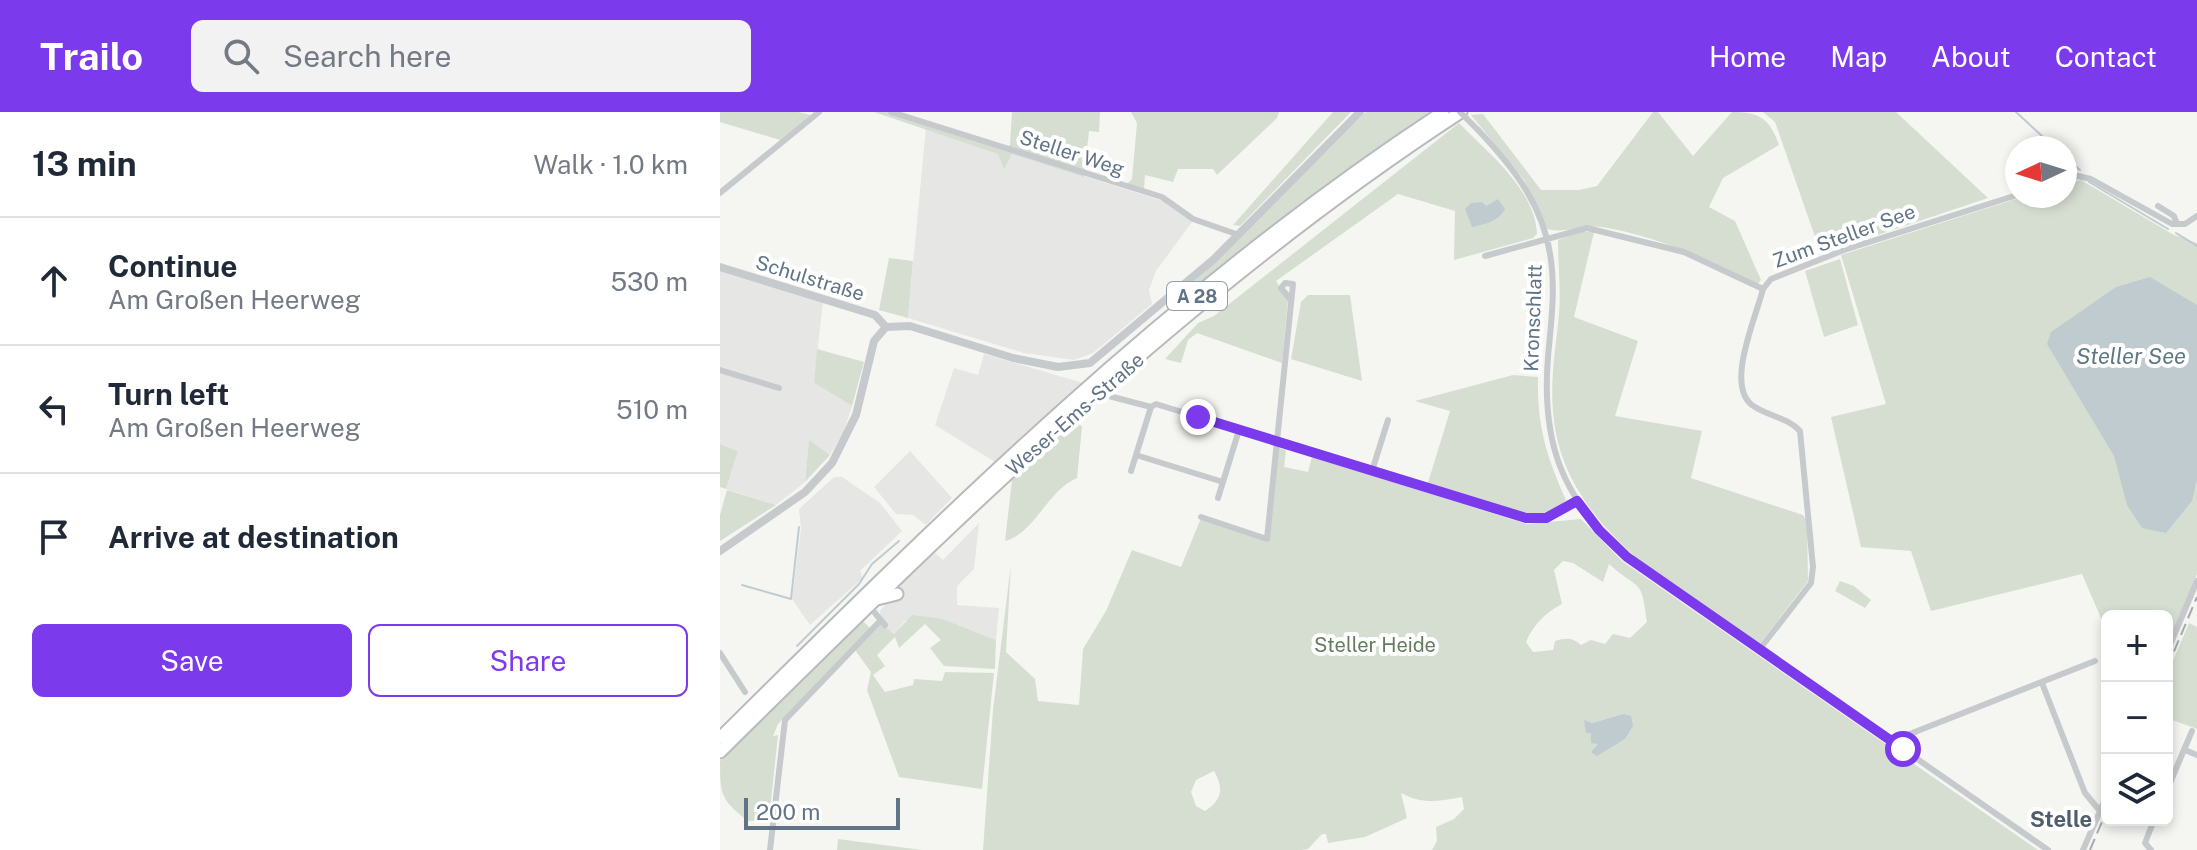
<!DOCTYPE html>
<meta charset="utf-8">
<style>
body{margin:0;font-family:"Public Sans",sans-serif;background:#f2f2f3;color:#1f2937}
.controls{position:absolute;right:24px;bottom:24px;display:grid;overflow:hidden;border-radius:12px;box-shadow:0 4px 12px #0003}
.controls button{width:72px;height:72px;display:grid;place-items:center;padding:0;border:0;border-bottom:2px solid #e0e1e3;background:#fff;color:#1f2937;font:40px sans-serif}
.compass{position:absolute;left:1285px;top:24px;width:72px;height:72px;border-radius:50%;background:#fff;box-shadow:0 4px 12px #0003;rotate:266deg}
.scale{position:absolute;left:24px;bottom:20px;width:156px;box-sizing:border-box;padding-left:8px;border:4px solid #617486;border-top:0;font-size:22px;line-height:28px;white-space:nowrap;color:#617486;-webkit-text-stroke:6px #fff;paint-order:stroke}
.stop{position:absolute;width:24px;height:24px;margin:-18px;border:6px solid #7c3aed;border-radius:50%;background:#fff}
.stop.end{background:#7c3aed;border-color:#fff;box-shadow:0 2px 8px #0008}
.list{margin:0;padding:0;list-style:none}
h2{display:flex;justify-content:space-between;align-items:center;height:104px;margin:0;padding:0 32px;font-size:34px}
h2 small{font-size:26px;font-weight:400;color:#747a83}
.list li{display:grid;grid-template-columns:52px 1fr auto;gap:24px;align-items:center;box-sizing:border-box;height:128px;padding:0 32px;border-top:2px solid #e0e1e3}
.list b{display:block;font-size:30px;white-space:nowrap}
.list p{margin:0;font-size:26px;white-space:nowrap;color:#747a83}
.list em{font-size:26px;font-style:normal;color:#747a83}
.actions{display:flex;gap:16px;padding:24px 32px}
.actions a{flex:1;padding:18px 0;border:2px solid #7c3aed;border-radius:12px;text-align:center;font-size:28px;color:#7c3aed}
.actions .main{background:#7c3aed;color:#fff}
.icon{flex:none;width:44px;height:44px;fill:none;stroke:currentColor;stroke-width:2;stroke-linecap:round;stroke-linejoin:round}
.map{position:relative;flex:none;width:1477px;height:738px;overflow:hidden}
header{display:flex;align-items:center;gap:48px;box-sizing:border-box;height:112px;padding:0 40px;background:#7c3aed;color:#fff}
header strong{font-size:38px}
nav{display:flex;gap:44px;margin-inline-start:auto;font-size:28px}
.search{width:560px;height:72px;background:#f2f2f3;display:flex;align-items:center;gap:20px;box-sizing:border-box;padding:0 28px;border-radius:12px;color:#747a83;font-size:30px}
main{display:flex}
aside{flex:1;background:#fff}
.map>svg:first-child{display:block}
.built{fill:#e6e7e5}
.green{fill:#d6ded2;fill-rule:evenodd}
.water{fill:#c0cbd0}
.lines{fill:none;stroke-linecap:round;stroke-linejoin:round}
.stream{stroke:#c0cbd0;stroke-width:2}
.motorway-casing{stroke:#b8bbbe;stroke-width:15}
.minor{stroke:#c7cacd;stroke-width:6}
.tertiary{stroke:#c7cacd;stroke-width:8}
.motorway{stroke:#fff;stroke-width:11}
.rail{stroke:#a4aab0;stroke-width:2;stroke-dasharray:12 6;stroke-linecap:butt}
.minor-bridge{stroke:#c7cacd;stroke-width:6}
.route{stroke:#7c3aed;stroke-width:10}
.labels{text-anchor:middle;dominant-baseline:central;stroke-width:8;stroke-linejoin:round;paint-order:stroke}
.shield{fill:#fff;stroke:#909eaa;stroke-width:2}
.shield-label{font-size:18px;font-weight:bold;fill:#617486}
.street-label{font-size:20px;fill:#617486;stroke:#fff}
.park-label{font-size:20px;fill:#657c61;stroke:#fff}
.water-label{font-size:22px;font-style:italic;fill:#5d7783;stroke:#fff}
.neighbourhood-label{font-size:22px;font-weight:bold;fill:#505d6a;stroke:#fff}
</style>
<header>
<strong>Trailo</strong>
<div class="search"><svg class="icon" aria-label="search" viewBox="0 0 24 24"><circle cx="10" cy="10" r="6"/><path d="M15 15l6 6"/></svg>Search here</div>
<nav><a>Home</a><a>Map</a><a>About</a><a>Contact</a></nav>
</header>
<main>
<aside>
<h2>13 min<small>Walk · 1.0 km</small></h2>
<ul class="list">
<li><svg class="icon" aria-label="ahead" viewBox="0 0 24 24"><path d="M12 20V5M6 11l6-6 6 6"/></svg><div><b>Continue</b><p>Am Großen Heerweg</p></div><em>530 m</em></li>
<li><svg class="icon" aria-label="left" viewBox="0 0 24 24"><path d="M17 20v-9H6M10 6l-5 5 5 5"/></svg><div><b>Turn left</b><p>Am Großen Heerweg</p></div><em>510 m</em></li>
<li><svg class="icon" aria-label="arrive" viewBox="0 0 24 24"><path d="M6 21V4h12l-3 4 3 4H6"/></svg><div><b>Arrive at destination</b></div></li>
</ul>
<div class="actions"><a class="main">Save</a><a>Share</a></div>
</aside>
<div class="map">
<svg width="1477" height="738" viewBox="0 0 1477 738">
<rect width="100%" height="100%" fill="#f5f6f1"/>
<!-- built -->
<path class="built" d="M206,14L443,89L472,110L436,159L429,178L432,192L373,241L354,248L304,241L188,206Z
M0,157L103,189L94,271L132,294L124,319L110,343L89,329L85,370L56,393L6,377L18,339L0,332Z
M264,242L363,271L275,350L215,313L234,256L258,263Z
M190,339L232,386L206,413L193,403L176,402L154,375Z
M114,365H122L160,391L182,419L140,459L143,466L90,513L72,487L81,417L79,397Z
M259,411L254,457L237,474V493L279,496L276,528L223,507L185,509L174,522L161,511L160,499L177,478L175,475L213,439L223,448Z"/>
<!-- green -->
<path class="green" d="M0,0H78L91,3L60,28L0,10Z
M154,0H179L283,37L290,33L292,0H380L379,20L369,19L364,65L292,42L284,57L278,42Z
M411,0H559L557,6L497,63L493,57H458L453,70L425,63L424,77L407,72L412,67L417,11Z
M613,0H631L520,114L513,113Z
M646,0H709L471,179L468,175Z
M933,0H938L973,44L1012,0C1040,0 1050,7 1059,33L1003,66L989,95L1015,109L1041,168L1038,172C987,148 938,124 882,115C864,112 845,122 827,117L804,68L751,3L763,2L821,78H859L877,74Z
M1043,0H1176L1268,86L1101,142L1055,10Z
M739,11C768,41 815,77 817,122L813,126L734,148L735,99L678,82L556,169L568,188L562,251L477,221L468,228L461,251L445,247L478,211L494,204Z
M1361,68L1454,123L1477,131V462L1447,534V504H1387V520L1362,462L1211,499L1191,439L1141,435L1111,305L1166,292L1121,143L1305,84H1345V72Z
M861,120H874L854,205L918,229L895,304L982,319L971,366L1083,403L1087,409L1088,469L1038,534C954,475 841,413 833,299C830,266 836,235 839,202C841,178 838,153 838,128Z
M169,146L193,149L188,206L159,198Z
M1120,147L1138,213L1104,225L1085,159Z
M588,183H630L642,269L571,247L581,190Z
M97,237L144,250L132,294L94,271Z
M793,263L818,265C817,314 826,343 846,388L834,399L805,404L707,374L730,299L695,289Z
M357,309L362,315L357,366C327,379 315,421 285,429L292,368Z
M89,328L110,343L85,370Z
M0,332L18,339L6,377L0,375Z
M559,336L566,338L564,355L588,360L592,345L807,412L861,407L902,449L1318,738H712L717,729L716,715L734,707L744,697L742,685C719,689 703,693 681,681L687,706L645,725L608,731L606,722H602L588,737L582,738H263L273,598L291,452L286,540L315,567L318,589L359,593L363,537L386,499L412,438L461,455L481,406L547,429ZM843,449L853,451L883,470L889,452C920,480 921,464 927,510L910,526L893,522L885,532L871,528L861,533C852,525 846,526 835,529L833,538L813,540L806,530C813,513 825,501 842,492L834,458ZM903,602L905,627L894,633L872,623V611ZM494,659C504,676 502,688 485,699L476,694L471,680L476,668Z
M7,378L56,393L0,429V403Z
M1120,469L1134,474L1151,488L1145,496L1115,479Z
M192,503L223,507L276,528L275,557L224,554L210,536L221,528L205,512L179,536L175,525L157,543L165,554L153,563L165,580L193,573L194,567L222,569L225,560L274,561L262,677L179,665L147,578L151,560L135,538L161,511L174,522Z
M143,509L150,516L58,612L53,624L58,623L49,708L28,709C1,688 0,683 0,649Z
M1469,511L1477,515V617L1447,606V563Z
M118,727L202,738H117Z"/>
<!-- water -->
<path class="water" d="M778,87L785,97C778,110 765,112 752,115L745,97L751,91L762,90L766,94Z
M1430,165L1477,193V367L1472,389L1446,421L1422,416L1407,393L1394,344L1327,232L1331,220L1396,175Z
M903,602L911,604L913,614L905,627L877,644L871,640L878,632L871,631V621H866L864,608L872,611Z"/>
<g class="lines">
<!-- stream -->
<path class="stream" d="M1296,0L1335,36
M1345,45L1360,58
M1369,70L1448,117
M1456,121L1477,134
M22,473L71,487L79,415
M77,534L139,472L152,452L179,429"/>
<defs>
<path id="motorway" d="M157,487L177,482
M0,626C226,402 455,175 723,0
M0,640C232,411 466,179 741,0"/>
</defs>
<!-- motorway casing -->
<use href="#motorway" class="motorway-casing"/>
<!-- minor -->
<path class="minor" d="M171,0L442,85L473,107L519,123
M758,18C792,54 822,91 830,142C836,176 831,211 828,245C821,331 842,387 907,445L1328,738
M1345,68L1358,64L1371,67L1452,112H1465L1477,104
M0,81L99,0
M1438,94L1454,104L1457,112
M765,144L867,116L964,140L1043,177
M0,258L59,276
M389,284L431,295
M416,343L503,370
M411,359L431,295L436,292L806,406H826L857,389
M652,359L668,308
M498,386L519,318
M481,405L547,427C556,342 565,257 573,172L565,171L561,176L571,188
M155,501L165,513
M1039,538L1091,471L1093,455L1080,319C1068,306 1049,304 1035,295C1003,277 1036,206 1043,177L1051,167L1124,138L1297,83
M1447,540L1477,469
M0,541L25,580
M1322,571L1365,681L1380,699
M1172,629L1375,549
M1465,638L1477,643
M1447,678L1472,619
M50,738L65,608L161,508
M1363,738L1387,683
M1431,738L1425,731L1434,708"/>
<!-- tertiary -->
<path class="tertiary" d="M0,155L155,203L166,215
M0,439L85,380L112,351L136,303L154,229L166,215L190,214L293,246L338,255L370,251L494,147L640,0"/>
<!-- motorway -->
<use href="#motorway" class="motorway"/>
<!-- rail -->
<path class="rail" d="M1447,556L1477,485
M1370,738L1387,698"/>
<!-- minor-bridge -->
<path class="minor-bridge" d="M740,0L758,18"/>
</g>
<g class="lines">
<!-- route -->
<path class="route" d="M478,305L806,406H826L857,389L879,418L907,445L1183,637"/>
</g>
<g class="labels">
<!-- shield labels -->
<rect class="shield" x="447" y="170" width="60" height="28" rx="6"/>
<g class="shield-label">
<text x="477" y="184">A 28</text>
</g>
<!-- street labels -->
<g class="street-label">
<text transform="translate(352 41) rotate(18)">Steller Weg</text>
<text transform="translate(1124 124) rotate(-20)">Zum Steller See</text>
<text transform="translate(90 166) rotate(17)">Schulstraße</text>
<text transform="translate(813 206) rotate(-88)">Kronschlatt</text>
<text transform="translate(355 302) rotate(-41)">Weser-Ems-Straße</text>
</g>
<!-- park labels -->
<g class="park-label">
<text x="655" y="533">Steller Heide</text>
</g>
<!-- water labels -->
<g class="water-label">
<text x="1411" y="244">Steller See</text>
</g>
<!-- neighbourhood labels -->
<g class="neighbourhood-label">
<text x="1341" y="707">Stelle</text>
</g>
</g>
</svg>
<div class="controls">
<button>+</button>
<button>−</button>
<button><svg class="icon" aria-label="layers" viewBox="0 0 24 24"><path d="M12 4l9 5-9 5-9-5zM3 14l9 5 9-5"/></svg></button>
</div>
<svg class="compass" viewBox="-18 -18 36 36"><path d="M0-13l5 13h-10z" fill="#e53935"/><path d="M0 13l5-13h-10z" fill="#747a83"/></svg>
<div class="scale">200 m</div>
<div class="stop" style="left:1183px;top:637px"></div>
<div class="stop end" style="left:478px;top:305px"></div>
</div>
</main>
